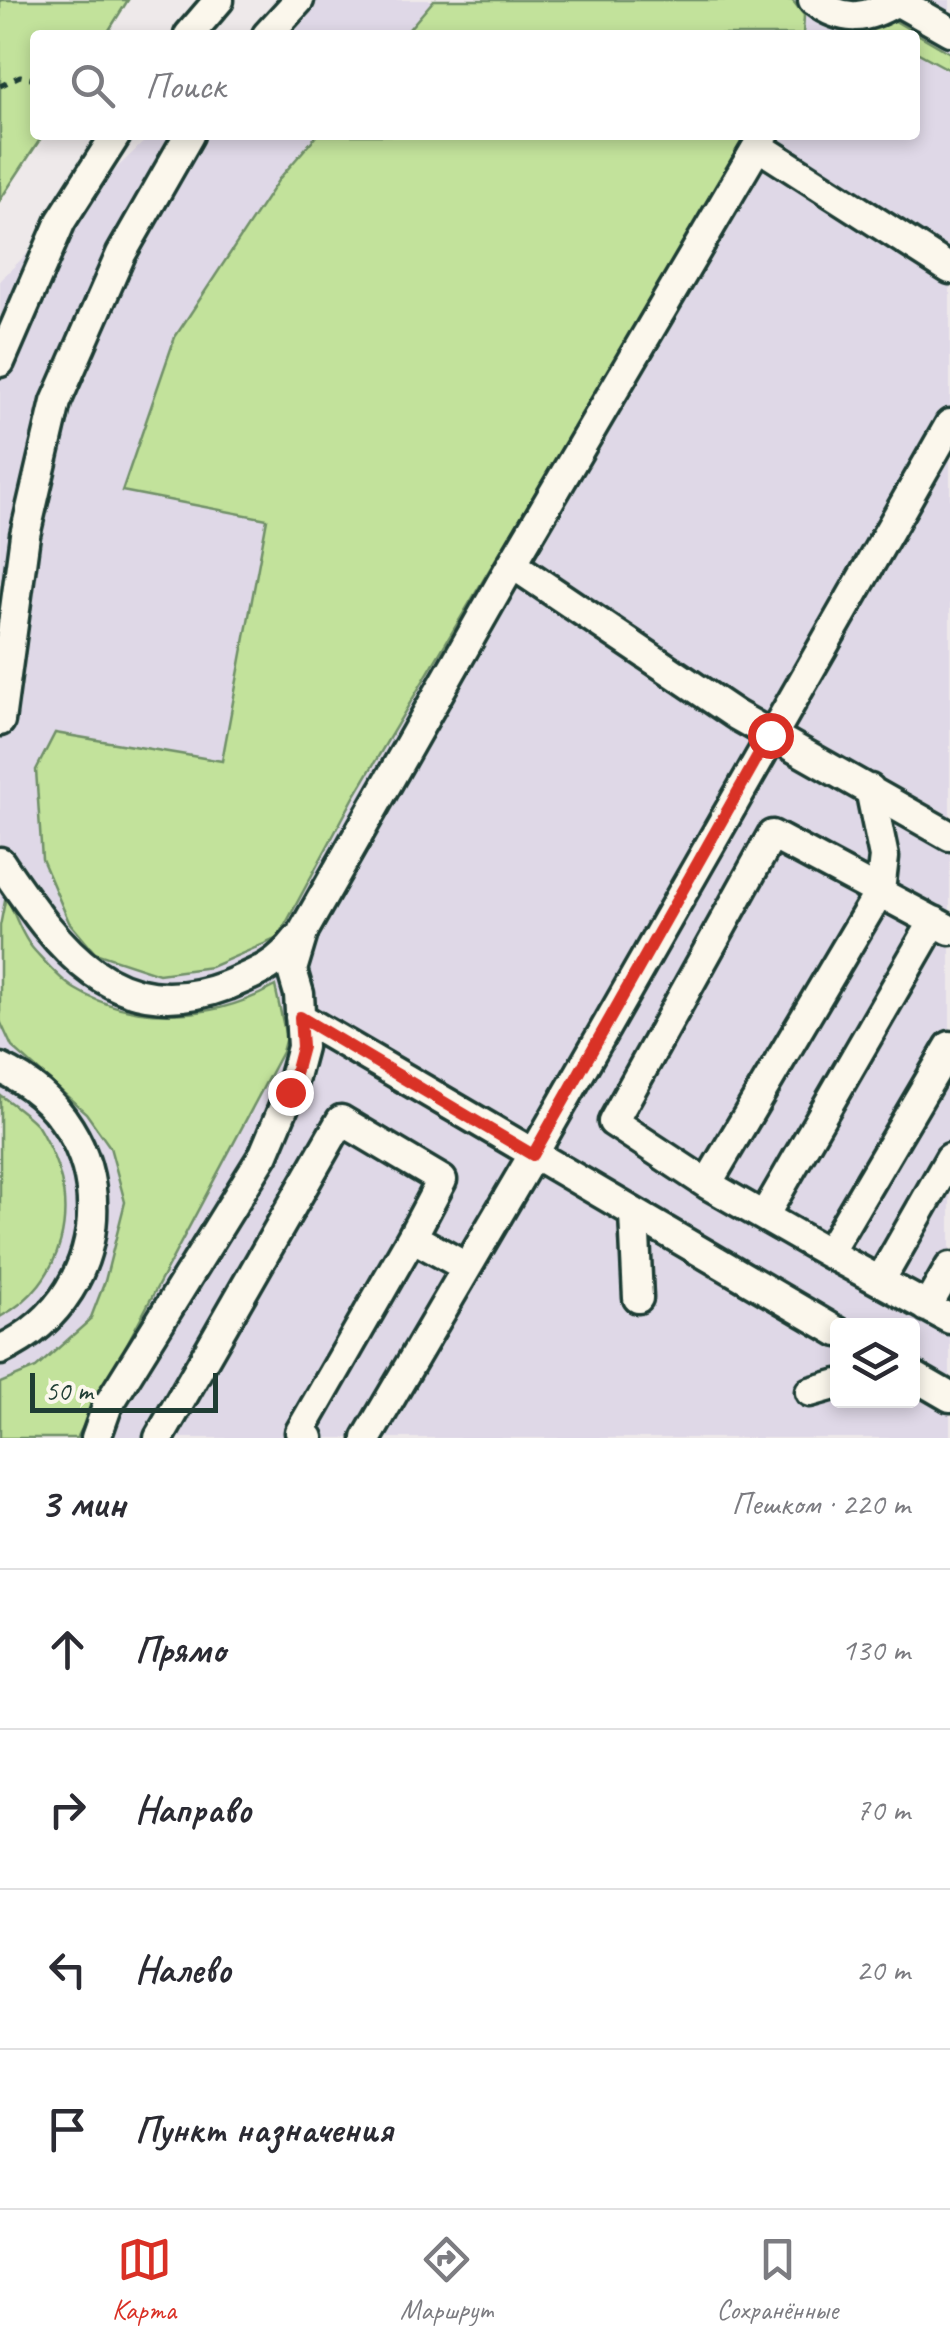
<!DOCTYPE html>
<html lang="ru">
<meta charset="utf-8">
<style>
body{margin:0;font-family:Caveat,sans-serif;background:#f7f7f7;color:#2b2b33}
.controls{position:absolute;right:30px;bottom:30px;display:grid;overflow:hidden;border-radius:10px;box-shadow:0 5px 15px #0003}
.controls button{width:90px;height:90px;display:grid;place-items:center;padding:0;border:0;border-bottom:2px solid #e1e1e2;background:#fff;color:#2b2b33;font:50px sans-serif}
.scale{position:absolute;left:30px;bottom:25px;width:188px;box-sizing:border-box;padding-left:10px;border:5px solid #1f3d34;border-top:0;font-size:28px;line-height:35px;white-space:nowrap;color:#1f3d34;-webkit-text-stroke:8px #fbf7ec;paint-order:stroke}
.stop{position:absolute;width:30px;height:30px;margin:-22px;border:8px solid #d93025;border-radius:50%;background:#fff}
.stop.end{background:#d93025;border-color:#fff;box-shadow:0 2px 10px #0008}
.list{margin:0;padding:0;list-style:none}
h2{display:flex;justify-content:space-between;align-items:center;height:130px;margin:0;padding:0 40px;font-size:42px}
h2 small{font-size:32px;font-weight:400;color:#7c7c81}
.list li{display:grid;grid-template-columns:65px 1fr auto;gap:30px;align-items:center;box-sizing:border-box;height:160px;padding:0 40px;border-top:2px solid #e1e1e2}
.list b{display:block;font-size:38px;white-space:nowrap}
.list em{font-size:32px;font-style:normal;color:#7c7c81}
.icon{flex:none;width:55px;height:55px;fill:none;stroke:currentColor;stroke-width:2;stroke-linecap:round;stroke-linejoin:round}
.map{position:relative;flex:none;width:950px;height:1438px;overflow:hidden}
.search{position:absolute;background:#fff;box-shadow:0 5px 15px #0003;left:30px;right:30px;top:30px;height:110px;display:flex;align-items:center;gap:25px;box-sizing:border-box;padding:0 35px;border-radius:10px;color:#7c7c81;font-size:38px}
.sheet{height:770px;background:#fff}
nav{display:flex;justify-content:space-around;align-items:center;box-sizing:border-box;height:140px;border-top:2px solid #e1e1e2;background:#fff;font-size:28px;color:#7c7c81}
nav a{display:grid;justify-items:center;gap:5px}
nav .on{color:#d93025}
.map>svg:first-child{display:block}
.built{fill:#dfd8e7;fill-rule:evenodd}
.green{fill:#c2e29b;stroke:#709068;stroke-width:2.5}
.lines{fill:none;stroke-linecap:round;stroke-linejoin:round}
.minor-casing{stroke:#1f3d34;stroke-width:35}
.path{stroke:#1f3d34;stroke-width:5;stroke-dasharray:8 8;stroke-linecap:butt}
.minor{stroke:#fbf7ec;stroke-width:28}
.route{stroke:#d93025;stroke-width:12}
</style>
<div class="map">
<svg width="950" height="1438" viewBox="0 0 950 1438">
<rect width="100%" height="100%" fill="#eee9ea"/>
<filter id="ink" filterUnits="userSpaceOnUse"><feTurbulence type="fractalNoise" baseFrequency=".01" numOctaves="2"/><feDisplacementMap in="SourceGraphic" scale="20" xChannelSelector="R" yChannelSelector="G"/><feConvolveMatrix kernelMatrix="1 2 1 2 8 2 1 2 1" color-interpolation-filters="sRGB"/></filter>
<g filter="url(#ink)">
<!-- built -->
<path class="built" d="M292,0H950V1438H0V280L151,135H915V35H255ZM838,1326H912V1400H838Z"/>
<!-- green -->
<path class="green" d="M0,0H128L106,35H35V135H43L0,200Z
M434,0H792L804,15L803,35H404Z
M883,21H895L950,53V70L915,51V35H844L846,31Z
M317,135H734L745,141L354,797L278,938L211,967L159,974L95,953L69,922L42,859L36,770L55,733L222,761L267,519L122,491L175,337L279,179Z
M6,896C15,914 22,937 35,951C46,963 61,981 75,989C135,1025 215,1020 275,986L286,1037L282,1052L77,1438H0V1383L36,1368L90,1320L105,1281L125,1202L110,1147L86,1113L12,1047L0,1021V926Z
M0,1095C12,1104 26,1113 36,1124C41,1130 44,1138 48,1145C81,1207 64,1283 0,1317Z"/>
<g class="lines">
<defs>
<path id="minor" d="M813,0C843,23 867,20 898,0
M897,1L950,31
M189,35L219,0
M267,35L299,0
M758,146L950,269
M0,362L61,221L116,135
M512,564L736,715L950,836
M0,721L25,535L56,402L121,254L189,135
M870,789L884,857L880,891L707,1184L828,1253L950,1046
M0,862C57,945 112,1029 228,985C259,972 276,966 297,939
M300,1017L838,1332
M0,1068C123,1125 123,1293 0,1350
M707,1184L613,1122L772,835L950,930
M634,1214L638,1298
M764,1216L934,921
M828,1253L950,1319
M880,1281L950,1158
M927,1307L950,1267
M912,1375L950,1397
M810,1392L838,1384
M96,1438L107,1407L264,1154L290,1092L302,1047L299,994L292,970L304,930L512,564L764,135
M159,1438L341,1120L442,1180L412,1237
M309,1438L300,1432L412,1237L466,1267
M367,1438L533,1155L950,424"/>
</defs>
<!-- minor casing -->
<use href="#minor" class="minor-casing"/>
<!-- path -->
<path class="path" d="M0,86L20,76L35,79"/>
<!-- minor -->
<use href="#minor" class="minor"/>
</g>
</g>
<g class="lines" filter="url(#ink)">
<!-- route -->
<path class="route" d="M290,1092L302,1047L300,1017L533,1155L770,735"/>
</g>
</svg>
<div class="controls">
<button><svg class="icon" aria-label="layers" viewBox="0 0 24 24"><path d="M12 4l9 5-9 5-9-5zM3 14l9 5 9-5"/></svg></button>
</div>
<div class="scale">50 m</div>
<div class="stop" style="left:770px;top:735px"></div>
<div class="stop end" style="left:290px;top:1092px"></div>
<div class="search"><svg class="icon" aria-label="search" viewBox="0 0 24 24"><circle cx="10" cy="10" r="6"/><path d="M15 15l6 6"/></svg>Поиск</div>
</div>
<section class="sheet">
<h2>3 мин<small>Пешком · 220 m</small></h2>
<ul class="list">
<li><svg class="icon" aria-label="ahead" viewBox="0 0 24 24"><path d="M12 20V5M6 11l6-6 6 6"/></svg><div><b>Прямо</b></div><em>130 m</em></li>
<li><svg class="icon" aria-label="right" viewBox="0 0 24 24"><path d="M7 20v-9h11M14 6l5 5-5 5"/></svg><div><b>Направо</b></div><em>70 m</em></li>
<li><svg class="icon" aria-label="left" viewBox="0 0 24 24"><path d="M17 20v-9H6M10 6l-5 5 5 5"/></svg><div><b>Налево</b></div><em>20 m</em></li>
<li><svg class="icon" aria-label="arrive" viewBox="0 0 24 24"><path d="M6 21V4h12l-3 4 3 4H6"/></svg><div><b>Пункт назначения</b></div></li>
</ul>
</section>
<nav>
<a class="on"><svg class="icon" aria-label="map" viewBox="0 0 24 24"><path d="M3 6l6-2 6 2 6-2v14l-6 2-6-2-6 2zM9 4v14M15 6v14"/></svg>Карта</a>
<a><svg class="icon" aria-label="directions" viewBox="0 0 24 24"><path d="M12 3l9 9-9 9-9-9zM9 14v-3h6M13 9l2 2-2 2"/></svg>Маршрут</a>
<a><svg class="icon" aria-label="saved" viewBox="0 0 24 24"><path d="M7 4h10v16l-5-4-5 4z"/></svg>Сохранённые</a>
</nav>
